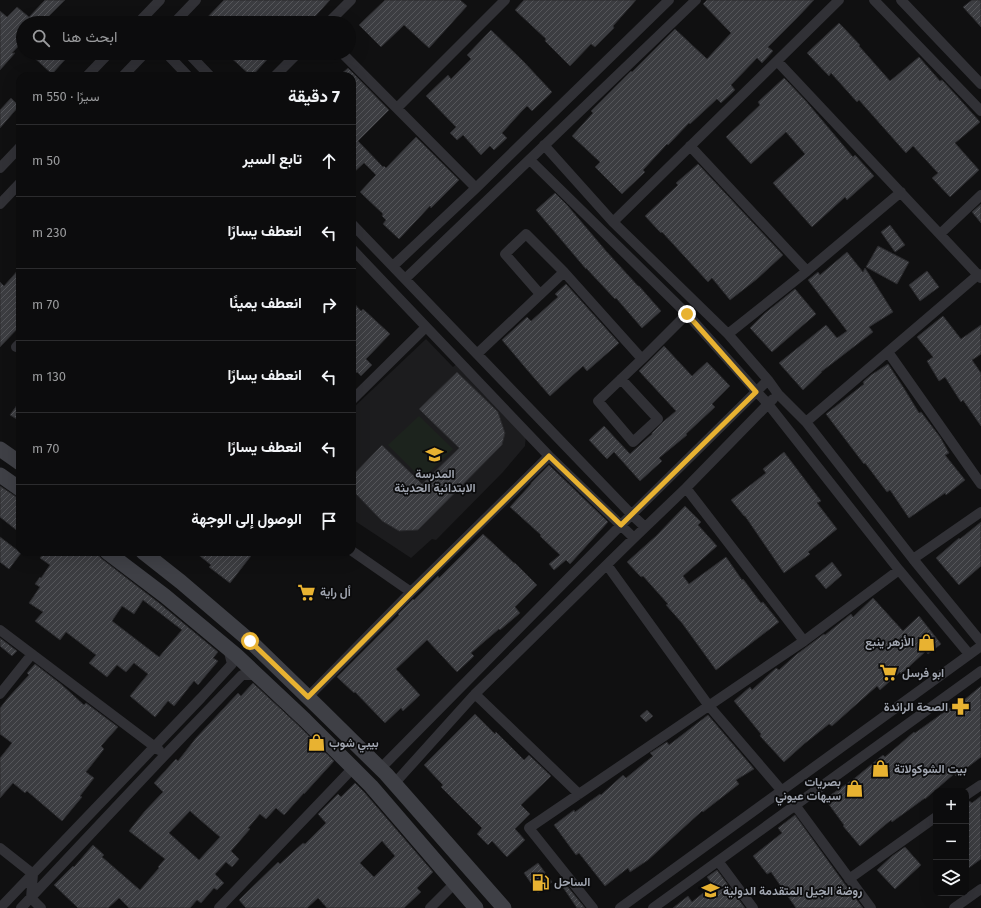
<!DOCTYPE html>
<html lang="ar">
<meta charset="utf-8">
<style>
body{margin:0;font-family:"Fira Sans",Vazirmatn,sans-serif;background:#1a1a1b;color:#f1f3f6;direction:rtl}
.controls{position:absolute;right:12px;bottom:12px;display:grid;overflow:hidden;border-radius:8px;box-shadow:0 4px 16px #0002}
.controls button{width:36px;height:36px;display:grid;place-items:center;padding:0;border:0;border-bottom:1px solid #2c2c2e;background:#0c0c0d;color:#f1f3f6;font:20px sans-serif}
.stop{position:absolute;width:12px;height:12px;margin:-9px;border:3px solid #e8b231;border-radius:50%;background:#fff}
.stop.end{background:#e8b231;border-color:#fff;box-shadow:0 1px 4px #0008}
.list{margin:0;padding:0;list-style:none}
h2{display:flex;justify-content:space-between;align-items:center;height:52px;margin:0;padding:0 16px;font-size:17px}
h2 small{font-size:13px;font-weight:400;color:#9a9b9d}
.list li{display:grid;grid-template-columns:26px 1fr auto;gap:12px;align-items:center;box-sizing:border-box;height:72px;padding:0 16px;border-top:1px solid #2c2c2e}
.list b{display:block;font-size:15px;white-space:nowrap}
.list em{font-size:13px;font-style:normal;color:#9a9b9d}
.icon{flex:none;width:22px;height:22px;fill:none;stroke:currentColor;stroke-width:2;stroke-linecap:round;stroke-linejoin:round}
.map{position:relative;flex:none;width:981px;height:908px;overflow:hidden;direction:ltr}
.search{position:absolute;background:#0c0c0d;box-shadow:0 4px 16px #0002;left:16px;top:16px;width:340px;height:44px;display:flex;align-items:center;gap:10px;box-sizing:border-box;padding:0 14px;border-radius:22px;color:#9a9b9d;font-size:15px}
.panel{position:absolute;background:#0c0c0d;box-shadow:0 4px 16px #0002;left:16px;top:72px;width:340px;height:484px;border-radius:12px;direction:rtl}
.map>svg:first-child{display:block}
.built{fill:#1c1c1e}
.pitch{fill:#1c231d}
.building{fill:url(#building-hatch);stroke:#2a2a2d;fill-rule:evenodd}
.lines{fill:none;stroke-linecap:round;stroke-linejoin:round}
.minor{stroke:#313136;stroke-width:10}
.secondary{stroke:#3f4046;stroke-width:15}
.route{stroke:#e8b231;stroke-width:5}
.labels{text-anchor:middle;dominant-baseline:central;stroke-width:3.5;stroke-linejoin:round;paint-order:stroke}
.poi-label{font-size:12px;font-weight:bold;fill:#a1a6b1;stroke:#0b0b0c;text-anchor:start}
</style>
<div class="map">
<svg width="981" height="908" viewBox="0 0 981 908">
<defs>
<pattern id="building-hatch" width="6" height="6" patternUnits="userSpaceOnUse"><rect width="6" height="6" fill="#3c3d41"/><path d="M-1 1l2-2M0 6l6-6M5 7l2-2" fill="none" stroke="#55565a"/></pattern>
</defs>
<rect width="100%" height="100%" fill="#101011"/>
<!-- built -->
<path class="built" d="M426,339L453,367L458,363L526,435L525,446L503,472L436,540L432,539L411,558L352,519V470L355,466L352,464V409Z"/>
<!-- pitch -->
<path class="pitch" d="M419,416L453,449L422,479L388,445Z"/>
<!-- building -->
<path class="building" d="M45,0H65L47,18L53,23H23V41L12,53H15L0,70V11L7,17L17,7L29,17Z
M224,0H330L309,23H202Z
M385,0H460L467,6L429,48L404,25L381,47L359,25Z
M524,0H636L613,26L614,28L595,47L591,44L570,66L545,41L546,39L515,10Z
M707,0H814L797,18L768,47L773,51L762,63L757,58L731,85L735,90L721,103L717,99L690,124L689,123L668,145L667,144L643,170L645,172L622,194L595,167L600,162L572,136L593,113L591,111L631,71L632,72L675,29L707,59L731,33L703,4Z
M972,0H981V27L963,7Z
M839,23L860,45L859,46L890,81L919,57L940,81L942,80L955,94L980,122L955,143L979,170L950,197L932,178L938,173L913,146L906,153L859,100L857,102L831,73L829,76L807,53Z
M491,30L523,61L552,92L532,111L527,106L521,112L502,133L507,138L494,150L490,146L481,155L463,135L457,140L450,133L456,127L426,96L448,75L451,79L471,59L467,55Z
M29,53H71L52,74Z
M226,53H273L252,76H251Z
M348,68L389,110L358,141L383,167L384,166L386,168L416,137L459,180L431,208L430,206L399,239L383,224L386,220L382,216L383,214L360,192L376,175L364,163L352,174V76H339Z
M784,78L805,100L853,157L855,155L874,176L847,200L845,197L812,227L796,209L773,183L805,154L786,132L751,164L726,137L760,105L758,102Z
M11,98L19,106L0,128V110Z
M698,164L783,255L757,279L730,300L712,278L708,282L662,232L661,233L645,216L678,185L676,183Z
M555,193L567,205L606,251L638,286H639L661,311L642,328L616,298L615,299L586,268V269L536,210Z
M981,204V223L972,212Z
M890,225L905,245L895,252L881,232Z
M878,246L909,262L897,284L866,267Z
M847,252L863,272L865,268L893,312L869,327L873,332L821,372H822L803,390L779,363L826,325L837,338L847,331L808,280L818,272L820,275Z
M20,268V326L0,347V282L4,286Z
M927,271L939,287L920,301L909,285Z
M566,284L619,343L587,371L583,366L550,396L529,372L502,340L527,317L531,321L558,297L555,294Z
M795,289L816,314L772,352L750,328L764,314Z
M352,301L361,311L363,309L390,334L366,359L372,365L361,376L357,372L352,377Z
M943,316L961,339L981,325V354L972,360L981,373V426L963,400L961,402L945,377L939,381L927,361L933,357L917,337Z
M664,346L692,376L707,362L730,386L712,404L715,407L686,434L687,435L659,458L662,461L640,481L614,452L607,459L589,440L604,426L630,454L652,434V433L664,421L676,411L639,371Z
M888,364L905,390L919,413L921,412L940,437L949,453L945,455L965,480L946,495L945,493L909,518L890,490L887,492L865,463L864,464L826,414L864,384L863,382L871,375Z
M457,372L498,412L505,433L502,445L418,530L399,531L382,521L352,490V476L382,445L422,484L459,448L419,409Z
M20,401V421L10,415Z
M784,452L821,501L817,503L837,529L808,552L810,554L784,573L745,516H744L731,500L766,473L763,469Z
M549,465L608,522L570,564L566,560L554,570L549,564L560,555L540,536L541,535L510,507L531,484V483Z
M0,486L15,496L20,498V533L0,517Z
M685,506L701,522L698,525L717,546L683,576L689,584L726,557L742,580L743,579L761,603L763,602L779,622L716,670L682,623L666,605L668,604L643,576L641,577L627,562L656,536Z
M981,522V566L959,585L936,558L959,538L960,539Z
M483,534L514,563H515L537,585L515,607L520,613L500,630L499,629L471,653L474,656L457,672L427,640L396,669L420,695L403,711L401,708L385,723L355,692L354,693L337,677L399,615L398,614L413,599L414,600L438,576L439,578Z
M0,537L21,553L9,569L0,562Z
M45,552H97L98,553L99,556L102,559L159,603L218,652L213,658L218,661L198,685L194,681L174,706L168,701L155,717L130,696L148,674L134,663L126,672L117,665L107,677L89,663L96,655L66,632L60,640L35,621L43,612L29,603L40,587L35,584L40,577L41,578L50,565L40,558ZM143,600L182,630L159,657L112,621L122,606L134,614Z
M195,552H254L230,583L209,567L211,565Z
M832,562L842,575L826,589L815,576Z
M873,598L903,631L919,616L941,644L928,654L926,651L901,674L900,672L880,690L877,686L832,726L829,724L804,744L784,762L760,736L761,734L734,701L750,687L752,690L776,668L779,670L797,654L824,634L825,635L851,614L853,617Z
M0,638L17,651L12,656L0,646Z
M35,664L62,685L84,705L86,703L118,727L101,746L104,749L86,772L94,778L80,796L82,797L62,821L27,791L25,793L13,783L0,798V758L12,743L0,734V708L8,698L29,675L27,673Z
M253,683L299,726L334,761L304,794V793L284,815L276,808L266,819L260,814L248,828L250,829L231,851L239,859L232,867L226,862L215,874L224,883L217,890L214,888L201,903L197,900L190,908H129L119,898L108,908H78L54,885L73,866L74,867L93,845L104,855L102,857L140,890L159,868L158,867L165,859L129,831L145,811L163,792L154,783L176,759L178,761L196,738L238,693L241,696ZM190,811L199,819L220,837L199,860L169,833Z
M981,686V757L956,776L954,774L925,799V798L892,822L891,820L860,846L843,826L844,825L825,799L855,778L883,755L885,757L914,732L915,733L950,708L952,710Z
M647,710L653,716L646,722L640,716Z
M475,714L495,734L496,732L524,760L529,755L551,776L521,805L530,814L515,829L525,840L507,857L492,841L488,845L477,834L482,828L441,787L443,785L424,765Z
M708,715L749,763L754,769L736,780L739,784L703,812L702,811L648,860L630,872L628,868L605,886L579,853L576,855L554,825L574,810L575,812L600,794L601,795L623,775L626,778L653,756L650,753L667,742L669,745Z
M355,783L364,792L433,872L417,888L421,892L404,908H327L318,898L307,908H246L239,900L278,862L280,864L303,843L305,844L326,823L318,814L338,794L341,797ZM382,841L395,856L374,877L360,863Z
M981,796V859L966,870V801H969L972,803Z
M795,815L844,883L863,908H796L771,872L767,874L753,856L782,833L778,828Z
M905,847L921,865L895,889L877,870L892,856Z
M538,863L552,882L538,893L524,873Z
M717,870L745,908H673L688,896L692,902L713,885L707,877Z
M563,881L585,908H577L560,883Z"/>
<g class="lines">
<!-- minor -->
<path class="minor" d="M874,0L981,111
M901,0L981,84
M138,23L160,0
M174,23L196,0
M328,23L351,0
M166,53L188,76
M188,53L210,76
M342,53L476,188
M777,61L981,278
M87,76L109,53
M123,76L145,53
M275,76L298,53
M397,108L505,0
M544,145L613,222L728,334L768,380L778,394L806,422L913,559L981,642
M690,146L807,271
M530,160L687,314L756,391L768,404L899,570L969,654
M0,168L20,147
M0,204L20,183
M613,222L839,0
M352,224L632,515L645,527
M940,234L981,195
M352,249L549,456L634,538
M393,266L476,188L669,0
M405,279L696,0
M540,294L505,254L526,234L564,272
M728,334L807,271L901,192
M16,347L20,343
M888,352L981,484
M477,354L564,272L642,359L598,401L633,442L658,419L621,379
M642,359L687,314
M352,400L426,327
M806,422L979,274
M686,488L804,641
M352,551L411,592
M913,559L981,512
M607,565L709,706L782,791
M0,630L159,750
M0,694L32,654
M475,694L579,794
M308,697L411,592L549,456
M380,769L621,525L768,380
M394,784L475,694L634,538L686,488L773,399
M966,795L981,785
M795,805L871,908
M0,848L33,874L31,898L41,908
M718,861L753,908
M849,879L936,817
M0,908L201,698L232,664L228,648
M21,908L165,755L242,675H257
M219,908L353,768
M430,908L454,884
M593,908L529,828L804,641L899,570
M620,908L981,646
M653,908L981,671
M954,908L981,889"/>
<!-- secondary -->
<path class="secondary" d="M0,449L20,463
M0,475L20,489
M107,552L165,596L236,655L305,720L371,786L476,908
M143,552L181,582L250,641L319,708L386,774L504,908"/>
</g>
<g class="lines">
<!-- route -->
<path class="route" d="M250,641L308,697L412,592L549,456L621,525L756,392L687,314"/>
</g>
<!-- icons -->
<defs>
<symbol id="school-bare" viewBox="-9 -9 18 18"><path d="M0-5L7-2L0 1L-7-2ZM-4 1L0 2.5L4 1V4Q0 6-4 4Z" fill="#e8b231" stroke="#0b0b0c" stroke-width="2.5" paint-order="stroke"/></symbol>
<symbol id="supermarket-bare" viewBox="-9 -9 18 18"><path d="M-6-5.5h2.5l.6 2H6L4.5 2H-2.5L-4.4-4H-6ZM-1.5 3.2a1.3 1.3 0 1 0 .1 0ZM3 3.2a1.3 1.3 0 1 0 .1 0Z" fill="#e8b231" stroke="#0b0b0c" stroke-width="2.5" paint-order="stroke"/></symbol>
<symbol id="shop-bare" viewBox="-9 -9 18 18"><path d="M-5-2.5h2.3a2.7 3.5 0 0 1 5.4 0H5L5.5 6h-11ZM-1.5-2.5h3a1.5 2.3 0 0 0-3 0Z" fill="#e8b231" stroke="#0b0b0c" stroke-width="2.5" paint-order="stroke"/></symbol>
<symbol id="pharmacy-bare" viewBox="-9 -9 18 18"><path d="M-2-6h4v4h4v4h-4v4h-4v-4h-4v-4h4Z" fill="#e8b231" stroke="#0b0b0c" stroke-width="2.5" paint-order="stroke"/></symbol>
<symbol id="fuel-bare" viewBox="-9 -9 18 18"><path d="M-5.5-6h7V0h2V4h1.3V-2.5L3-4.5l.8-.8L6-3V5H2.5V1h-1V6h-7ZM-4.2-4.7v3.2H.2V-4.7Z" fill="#e8b231" stroke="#0b0b0c" stroke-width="2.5" paint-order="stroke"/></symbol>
</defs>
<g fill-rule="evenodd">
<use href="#school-bare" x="422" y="442" width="25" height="25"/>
<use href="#supermarket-bare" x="294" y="580" width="25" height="25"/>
<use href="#shop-bare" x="914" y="630" width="25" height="25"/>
<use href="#supermarket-bare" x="876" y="660" width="25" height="25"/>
<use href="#pharmacy-bare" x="948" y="694" width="25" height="25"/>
<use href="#shop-bare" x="304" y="730" width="25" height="25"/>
<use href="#shop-bare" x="868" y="756" width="25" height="25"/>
<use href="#shop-bare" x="842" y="776" width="25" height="25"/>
<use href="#fuel-bare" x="528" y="870" width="25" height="25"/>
<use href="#school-bare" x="698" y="878" width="25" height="25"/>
</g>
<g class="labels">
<!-- poi labels -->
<g class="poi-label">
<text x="435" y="474" text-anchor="middle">المدرسة<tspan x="435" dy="14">الابتدائية الحديثة</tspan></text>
<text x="320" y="592">أل راية</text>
<text x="914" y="642" text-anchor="end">الأزهر ينبع</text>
<text x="902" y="673">ابو فرسل</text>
<text x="948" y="707" text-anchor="end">الصحة الرائدة</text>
<text x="329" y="743">بيبي شوب</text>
<text x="894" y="769">بيت الشوكولاتة</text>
<text x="841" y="782" text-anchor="end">بصريات<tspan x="841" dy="14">سيهات عيوني</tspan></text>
<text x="554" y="882">الساحل</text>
<text x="723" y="891">روضة الجيل المتقدمة الدولية</text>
</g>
</g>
</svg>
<div class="controls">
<button>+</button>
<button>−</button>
<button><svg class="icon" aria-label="layers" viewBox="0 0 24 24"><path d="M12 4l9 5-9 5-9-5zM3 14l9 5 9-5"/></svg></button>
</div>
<div class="stop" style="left:250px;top:641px"></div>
<div class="stop end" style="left:687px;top:314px"></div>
<div class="search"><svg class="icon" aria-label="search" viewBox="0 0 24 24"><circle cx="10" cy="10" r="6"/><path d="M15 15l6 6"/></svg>ابحث هنا</div>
<section class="panel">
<h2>7 دقيقة<small>سيرًا · 550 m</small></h2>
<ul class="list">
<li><svg class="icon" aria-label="ahead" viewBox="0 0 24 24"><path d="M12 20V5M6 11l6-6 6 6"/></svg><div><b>تابع السير</b></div><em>50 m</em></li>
<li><svg class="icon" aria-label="left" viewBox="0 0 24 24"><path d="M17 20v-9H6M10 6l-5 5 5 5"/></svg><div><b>انعطف يسارًا</b></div><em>230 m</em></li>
<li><svg class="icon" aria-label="right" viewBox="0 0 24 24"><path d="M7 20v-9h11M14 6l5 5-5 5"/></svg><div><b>انعطف يمينًا</b></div><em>70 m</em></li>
<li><svg class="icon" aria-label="left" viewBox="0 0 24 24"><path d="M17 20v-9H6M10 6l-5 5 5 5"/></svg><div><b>انعطف يسارًا</b></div><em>130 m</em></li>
<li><svg class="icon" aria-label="left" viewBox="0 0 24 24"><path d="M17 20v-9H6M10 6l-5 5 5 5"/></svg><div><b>انعطف يسارًا</b></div><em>70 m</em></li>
<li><svg class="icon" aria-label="arrive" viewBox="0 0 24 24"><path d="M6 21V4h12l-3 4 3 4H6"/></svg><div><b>الوصول إلى الوجهة</b></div></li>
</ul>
</section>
</div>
